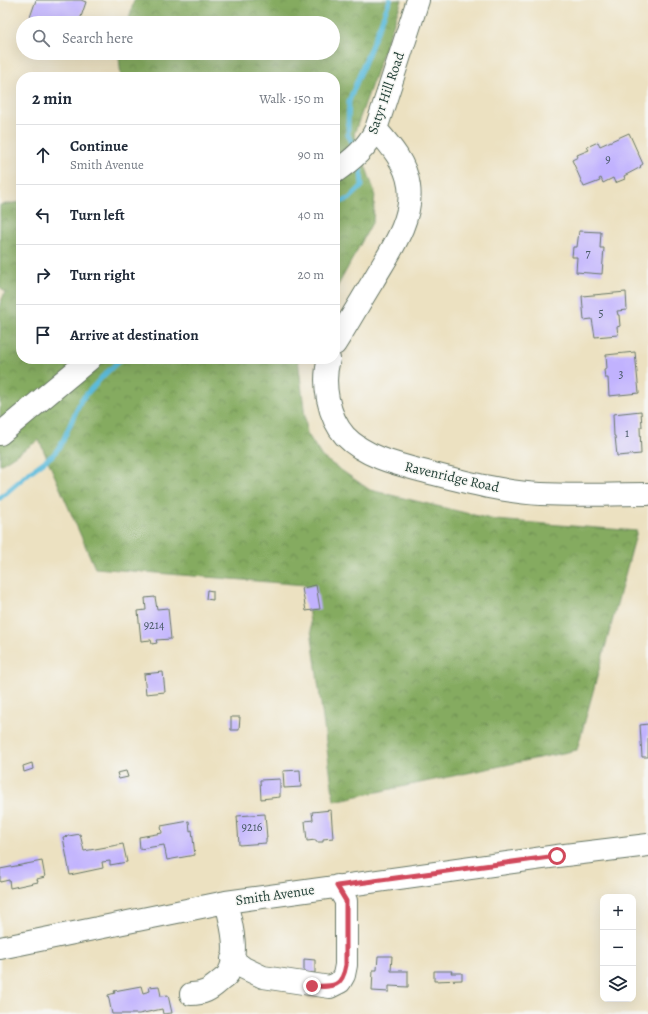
<!DOCTYPE html>
<meta charset="utf-8">
<style>
body{margin:0;font-family:Alegreya,serif;background:#f2f2f3;color:#1f2937}
.controls{position:absolute;right:12px;bottom:12px;display:grid;overflow:hidden;border-radius:8px;box-shadow:0 4px 16px #0002}
.controls button{width:36px;height:36px;display:grid;place-items:center;padding:0;border:0;border-bottom:1px solid #e0e1e3;background:#fff;color:#1f2937;font:20px sans-serif}
.stop{position:absolute;width:12px;height:12px;margin:-9px;border:3px solid #d1495b;border-radius:50%;background:#fff}
.stop.end{background:#d1495b;border-color:#fff;box-shadow:0 1px 4px #0008}
.list{margin:0;padding:0;list-style:none}
h2{display:flex;justify-content:space-between;align-items:center;height:52px;margin:0;padding:0 16px;font-size:17px}
h2 small{font-size:13px;font-weight:400;color:#747a83}
.list li{display:grid;grid-template-columns:26px 1fr auto;gap:12px;align-items:center;box-sizing:border-box;height:60px;padding:0 16px;border-top:1px solid #e0e1e3}
.list b{display:block;font-size:15px;white-space:nowrap}
.list p{margin:0;font-size:13px;white-space:nowrap;color:#747a83}
.list em{font-size:13px;font-style:normal;color:#747a83}
.icon{flex:none;width:22px;height:22px;fill:none;stroke:currentColor;stroke-width:2;stroke-linecap:round;stroke-linejoin:round}
.map{position:relative;flex:none;width:648px;height:1014px;overflow:hidden}
.search{position:absolute;background:#fff;box-shadow:0 4px 16px #0002;left:16px;top:16px;width:324px;height:44px;display:flex;align-items:center;gap:10px;box-sizing:border-box;padding:0 14px;border-radius:22px;color:#747a83;font-size:15px}
.panel{position:absolute;background:#fff;box-shadow:0 4px 16px #0002;left:16px;top:72px;width:324px;height:292px;border-radius:16px}
.map>svg:first-child{display:block}
.forest{fill:url(#forest-crowns);stroke:#52744a}
.lines{fill:none;stroke-linecap:round;stroke-linejoin:round}
.stream{stroke:#5cbbdb;stroke-width:5}
.building{fill:#c1b2fe}
.minor-casing{stroke:#677665;stroke-width:24}
.minor{stroke:#fff;stroke-width:22}
.route{stroke:#d1495b;stroke-width:5}
.labels{text-anchor:middle;dominant-baseline:central;stroke-width:3;stroke-linejoin:round;paint-order:stroke}
.number-label{font-size:12px;fill:#485a66}
.street-label{font-size:14px;fill:#1f3d34;stroke:#f6f6f2}
</style>
<div class="map">
<svg width="648" height="1014" viewBox="0 0 648 1014">
<defs>
<pattern id="forest-crowns" width="20" height="18" patternUnits="userSpaceOnUse"><rect width="20" height="18" fill="#85ab61"/><path d="M2 6a3 3 0 1 1 6 0M12 15a3 3 0 1 1 6 0" fill="none" stroke="#6c8c51"/></pattern>
</defs>
<rect width="100%" height="100%" fill="#f6f6f2"/>
<filter id="ink" filterUnits="userSpaceOnUse"><feTurbulence type="fractalNoise" baseFrequency=".025" numOctaves="2"/><feDisplacementMap in="SourceGraphic" scale="8" xChannelSelector="R" yChannelSelector="G"/><feConvolveMatrix kernelMatrix="1 2 1 2 8 2 1 2 1" color-interpolation-filters="sRGB"/></filter>
<filter id="wash" filterUnits="userSpaceOnUse"><feTurbulence type="fractalNoise" baseFrequency=".012" numOctaves="4" result="noise"/><feDisplacementMap in="SourceGraphic" scale="16" xChannelSelector="R" yChannelSelector="G"/><feGaussianBlur stdDeviation="0.9" result="paint"/><feColorMatrix in="noise" values="0 0 0 0 0 0 0 0 0 0 0 0 0 0 0 0 0 1.4 0 .05"/><feComposite in="paint" operator="in"/></filter>
<g filter="url(#wash)">
<rect width="100%" height="100%" fill="#ece1c1"/>
<!-- forest -->
<path class="forest" d="M134,0H402L354,134L375,193L373,221L335,291V77H121L119,57L120,53H333V23H128Z
M21,202V359H298L307,433L322,457L370,490L495,520L637,531L577,750L334,801L305,585L95,568L39,440L0,465V304L5,292L0,287V205Z"/>
<g class="lines">
<!-- stream -->
<path class="stream" d="M351,142L348,135V121L349,101L390,0
M335,204L349,199L362,186L361,171
M0,498L30,472L53,455L61,445L81,400L103,376L121,359"/>
</g>
<g id="blocks">
<!-- building -->
<path class="building" d="M36,0H81L86,2L79,23H54L55,21L48,19L47,23H28Z
M629,133L643,164L640,166L641,167L624,176L625,179L615,183L613,178L603,183L601,178L599,179L600,181L584,187L572,160L578,157L577,155L589,150L587,147L598,142L600,146Z
M579,231L601,232L600,248H604L602,274L576,272L577,257H572L573,247H577Z
M626,292L627,310L617,311L618,315H619L620,326L617,327L618,335L595,337L592,319L584,320L582,296Z
M635,352L639,393L609,396L608,378H605L604,370L607,369L606,355Z
M641,411L642,427H640L641,454L617,456L615,436H614L613,414Z
M316,585L320,609L306,611L302,588Z
M207,590L213,591V600L206,599Z
M155,597L157,609L168,608L171,639L156,640L157,643L152,644L151,640L141,641L138,611L146,610L145,598Z
M163,672L165,692L146,694L144,674Z
M231,717H240L239,730H231Z
M648,724V757H642L640,725Z
M32,763L33,769L24,772L23,766Z
M300,770L301,787L284,788L283,771Z
M126,771L128,777L119,779L117,773Z
M280,779V797L261,799L260,780Z
M331,810L333,838L323,839V842H316V840L307,841L305,821L313,820L312,812Z
M265,814L267,838H266V843L239,845L237,816Z
M189,821L190,831L192,830L195,855L167,860L164,845L140,849L139,837L162,833L161,826Z
M80,834L84,851L123,844L127,862L110,865V861L102,862L103,868L70,875L63,837Z
M42,861L45,877L37,879L38,882L10,888L9,880L0,882V869Z
M378,956H392L391,971H408V987L389,986V992L372,991L373,970H377Z
M304,959L315,960V973L304,972Z
M434,971H452L451,973H462V980L434,981Z
M141,986L143,993L150,991L149,987L159,986L161,996L168,995L172,1013L163,1014L162,1009L139,1014H112L108,995L115,993L114,991Z"/>
</g>
</g>
<g filter="url(#ink)">
<use href="#blocks" fill-opacity="0" stroke="#677665" stroke-width="1"/>
<g class="lines">
<defs>
<path id="minor" d="M335,172C352,160 367,148 376,129L418,0
M335,344C348,323 360,302 373,281C389,253 414,220 409,186C406,163 390,145 376,129
M329,359C322,383 328,417 345,436C367,459 405,466 434,474C469,483 505,492 541,494C577,496 613,494 648,494
M0,434L90,359
M0,948L226,902L557,856L648,845
M232,959L244,968L263,977L330,987L340,982L344,975L346,965V901L337,886
M191,994C203,994 210,990 219,982C221,980 226,977 228,974C240,954 231,922 226,902"/>
</defs>
<!-- minor casing -->
<use href="#minor" class="minor-casing"/>
<!-- minor -->
<use href="#minor" class="minor"/>
</g>
</g>
<g class="lines" filter="url(#ink)">
<!-- route -->
<path class="route" d="M312,986C333,987 342,988 346,965V901L337,886L557,856"/>
</g>
<g class="labels">
<!-- number labels -->
<g class="number-label">
<text x="608" y="159">9</text>
<text x="588" y="253">7</text>
<text x="601" y="313">5</text>
<text x="621" y="374">3</text>
<text x="627" y="433">1</text>
<text x="154" y="625">9214</text>
<text x="252" y="827">9216</text>
</g>
<!-- street labels -->
<g class="street-label">
<text transform="translate(386 93) rotate(-71)">Satyr Hill Road</text>
<text transform="translate(452 477) rotate(13)">Ravenridge Road</text>
<text transform="translate(275 895) rotate(-8)">Smith Avenue</text>
</g>
</g>
</svg>
<div class="controls">
<button>+</button>
<button>−</button>
<button><svg class="icon" aria-label="layers" viewBox="0 0 24 24"><path d="M12 4l9 5-9 5-9-5zM3 14l9 5 9-5"/></svg></button>
</div>
<div class="stop" style="left:557px;top:856px"></div>
<div class="stop end" style="left:312px;top:986px"></div>
<div class="search"><svg class="icon" aria-label="search" viewBox="0 0 24 24"><circle cx="10" cy="10" r="6"/><path d="M15 15l6 6"/></svg>Search here</div>
<section class="panel">
<h2>2 min<small>Walk · 150 m</small></h2>
<ul class="list">
<li><svg class="icon" aria-label="ahead" viewBox="0 0 24 24"><path d="M12 20V5M6 11l6-6 6 6"/></svg><div><b>Continue</b><p>Smith Avenue</p></div><em>90 m</em></li>
<li><svg class="icon" aria-label="left" viewBox="0 0 24 24"><path d="M17 20v-9H6M10 6l-5 5 5 5"/></svg><div><b>Turn left</b></div><em>40 m</em></li>
<li><svg class="icon" aria-label="right" viewBox="0 0 24 24"><path d="M7 20v-9h11M14 6l5 5-5 5"/></svg><div><b>Turn right</b></div><em>20 m</em></li>
<li><svg class="icon" aria-label="arrive" viewBox="0 0 24 24"><path d="M6 21V4h12l-3 4 3 4H6"/></svg><div><b>Arrive at destination</b></div></li>
</ul>
</section>
</div>
